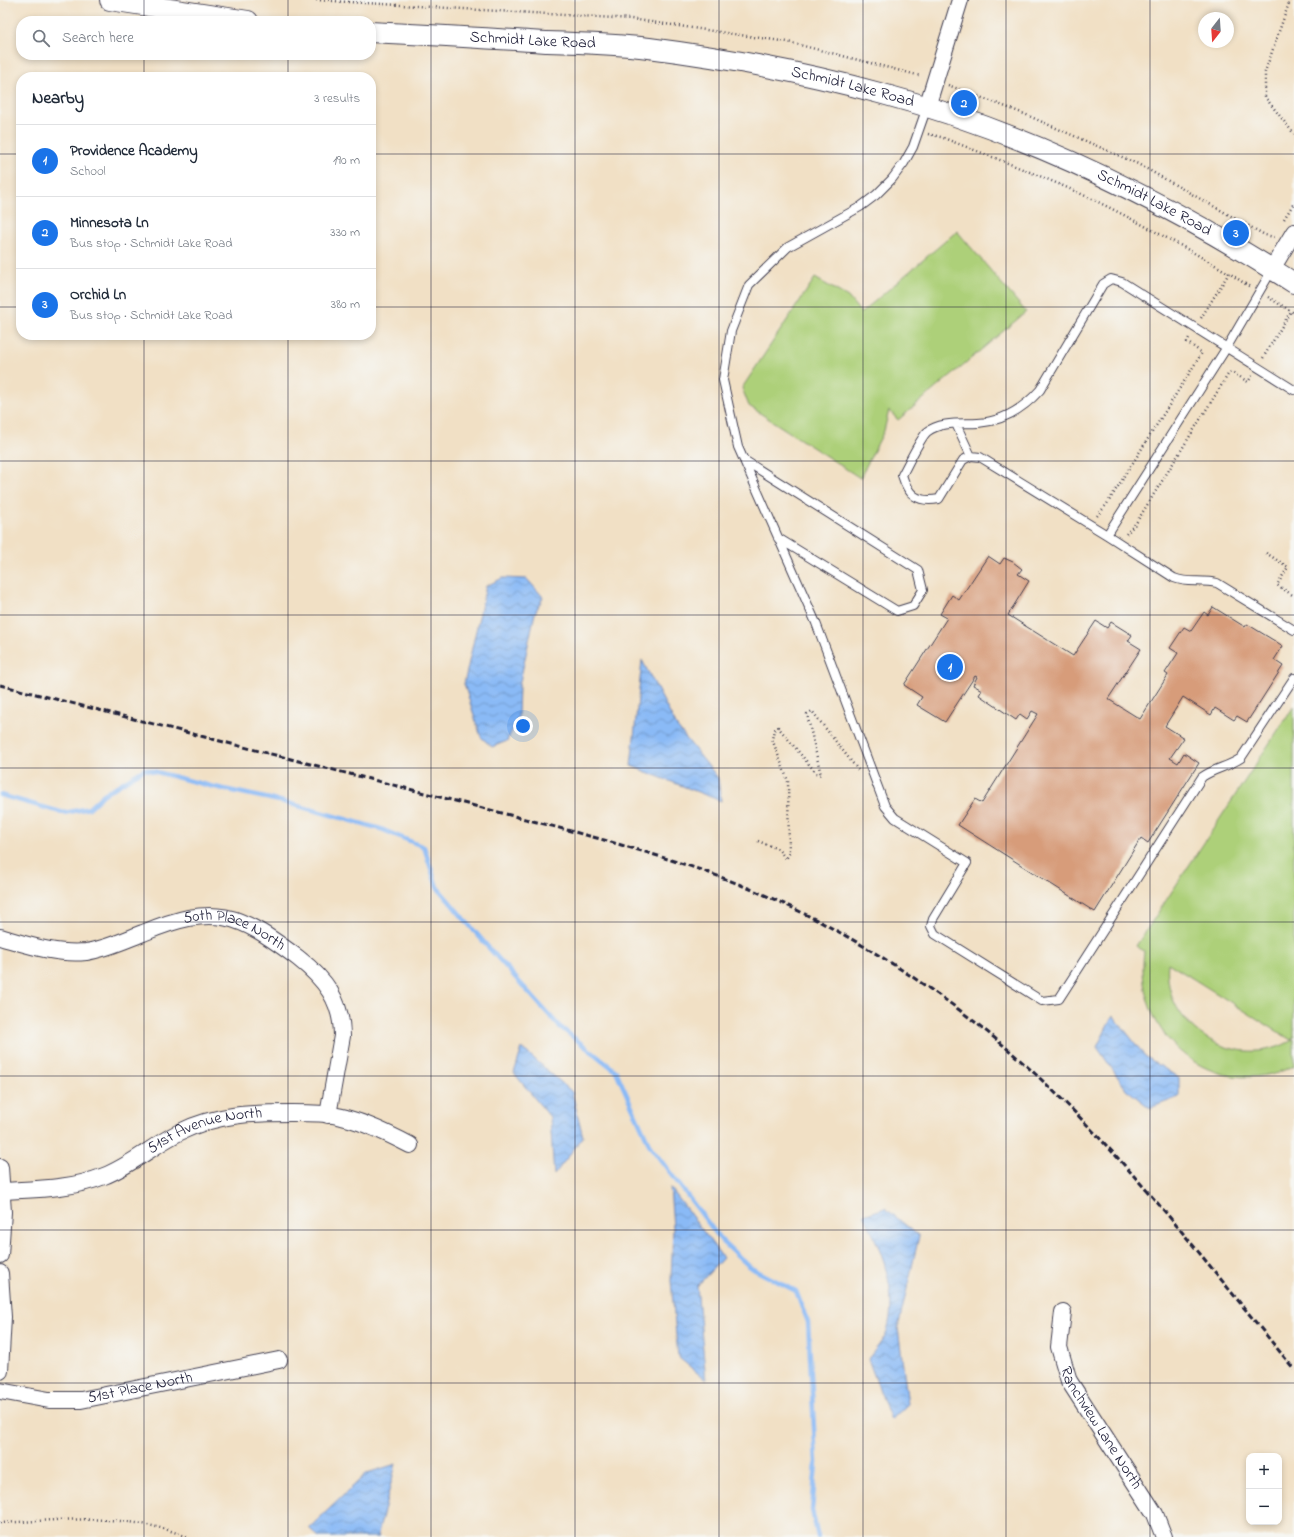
<!DOCTYPE html>
<meta charset="utf-8">
<style>
body{margin:0;font-family:"Indie Flower",sans-serif;background:#f2f2f3;color:#1f2937}
.controls{position:absolute;right:12px;bottom:12px;display:grid;overflow:hidden;border-radius:8px;box-shadow:0 2px 6px #0003}
.controls button{width:36px;height:36px;display:grid;place-items:center;padding:0;border:0;border-bottom:1px solid #e0e1e3;background:#fff;color:#1f2937;font:20px sans-serif}
.compass{position:absolute;left:1198px;top:12px;width:36px;height:36px;border-radius:50%;background:#fff;box-shadow:0 2px 6px #0003;rotate:197deg}
.you{position:absolute;left:523px;top:726px;width:14px;height:14px;margin:-10px;border:3px solid #fff;border-radius:50%;background:#1a73e8;box-shadow:0 0 0 6px #1a73e833}
.badge{display:grid;place-items:center;width:26px;height:26px;border-radius:50%;background:#1a73e8;color:#fff;font-size:13px;font-weight:700}
.pin{position:absolute;translate:-50% -50%;border:2px solid #fff;box-shadow:0 1px 4px #0006}
.list{margin:0;padding:0;list-style:none}
h2{display:flex;justify-content:space-between;align-items:center;height:52px;margin:0;padding:0 16px;font-size:17px}
h2 small{font-size:13px;font-weight:400;color:#747a83}
.list li{display:grid;grid-template-columns:26px 1fr auto;gap:12px;align-items:center;box-sizing:border-box;height:72px;padding:0 16px;border-top:1px solid #e0e1e3}
.list b{display:block;font-size:15px;white-space:nowrap}
.list p{margin:0;font-size:13px;white-space:nowrap;color:#747a83}
.list em{font-size:13px;font-style:normal;color:#747a83}
.icon{flex:none;width:22px;height:22px;fill:none;stroke:currentColor;stroke-width:2;stroke-linecap:round;stroke-linejoin:round}
.map{position:relative;flex:none;width:1294px;height:1537px;overflow:hidden}
.search{position:absolute;background:#fff;box-shadow:0 2px 6px #0003;left:16px;top:16px;width:360px;height:44px;display:flex;align-items:center;gap:10px;box-sizing:border-box;padding:0 14px;border-radius:16px;color:#747a83;font-size:15px}
.panel{position:absolute;background:#fff;box-shadow:0 2px 6px #0003;left:16px;top:72px;width:360px;height:268px;border-radius:16px}
.map>svg:first-child{display:block}
.green{fill:#add079;stroke:#68795a}
.water{fill:url(#water-waves);stroke:#566e98}
.lines{fill:none;stroke-linecap:round;stroke-linejoin:round}
.stream{stroke:#8abaf6;stroke-width:4.5}
.building{fill:#d79c7a}
.service-casing{stroke:#413e50;stroke-width:10}
.minor-casing{stroke:#413e50;stroke-width:18}
.tertiary-casing{stroke:#413e50;stroke-width:22}
.path{stroke:#413e50;stroke-width:2.5;stroke-dasharray:1 3;stroke-linecap:butt}
.service{stroke:#fff;stroke-width:8}
.minor{stroke:#fff;stroke-width:16}
.tertiary{stroke:#fff;stroke-width:20}
.rail{stroke:#22223b;stroke-width:3;stroke-dasharray:6 3;stroke-linecap:butt}
.grid{fill:none;stroke:#22223b;stroke-width:1;stroke-opacity:0.55}
.labels{text-anchor:middle;dominant-baseline:central;stroke-width:4;stroke-linejoin:round;paint-order:stroke}
.street-label{font-size:16px;fill:#22223b;stroke:#f6f6f2}
</style>
<div class="map">
<svg width="1294" height="1537" viewBox="0 0 1294 1537">
<defs>
<pattern id="water-waves" width="16" height="10" patternUnits="userSpaceOnUse"><rect width="16" height="10" fill="#8abaf6"/><path d="M0 5q4-4 8 0t8 0" fill="none" stroke="#7097c8"/></pattern>
</defs>
<rect width="100%" height="100%" fill="#f6f6f2"/>
<filter id="ink" filterUnits="userSpaceOnUse"><feTurbulence type="fractalNoise" baseFrequency=".025" numOctaves="2"/><feDisplacementMap in="SourceGraphic" scale="8" xChannelSelector="R" yChannelSelector="G"/><feConvolveMatrix kernelMatrix="1 2 1 2 8 2 1 2 1" color-interpolation-filters="sRGB"/></filter>
<filter id="wash" filterUnits="userSpaceOnUse"><feTurbulence type="fractalNoise" baseFrequency=".012" numOctaves="4" result="noise"/><feDisplacementMap in="SourceGraphic" scale="16" xChannelSelector="R" yChannelSelector="G"/><feGaussianBlur stdDeviation="0.9" result="paint"/><feColorMatrix in="noise" values="0 0 0 0 0 0 0 0 0 0 0 0 0 0 0 0 0 1.4 0 .05"/><feComposite in="paint" operator="in"/></filter>
<g filter="url(#wash)">
<rect width="100%" height="100%" fill="#f1e0c5"/>
<!-- green -->
<path class="green" d="M957,231L1026,312L898,420L889,410L884,431L860,478L749,406L742,388L815,278L848,297L861,313Z
M1294,706V1037L1291,1040L1168,963C1161,1029 1240,1074 1294,1039V1066C1213,1104 1133,1037 1144,951L1136,946Z"/>
<!-- water -->
<path class="water" d="M503,578L527,579L543,597L535,613L519,686L518,717L507,741L492,747L481,737L464,684L486,586Z
M642,660L677,727L718,778L721,801L631,766Z
M1113,1015L1145,1056L1179,1078V1097L1150,1108L1126,1089L1097,1047Z
M522,1048L572,1092L583,1137L554,1175L550,1117L514,1073Z
M670,1187L723,1258L697,1286L706,1380L678,1357L671,1281L673,1227Z
M885,1208L919,1236L898,1328L908,1404L891,1420L868,1359C874,1351 884,1340 887,1331C899,1291 881,1250 864,1215Z
M396,1464L378,1534L379,1537H319L309,1528L367,1473Z"/>
<g class="lines">
<!-- stream -->
<path class="stream" d="M0,795L64,813L89,808L104,794L145,769L210,786L284,802L381,829L424,847L437,887L488,947L559,1026L616,1071L650,1146L721,1240L751,1268L796,1291L808,1322L816,1463L812,1510L818,1537"/>
</g>
<g id="blocks">
<!-- building -->
<path class="building" d="M988,556L1000,564L1004,558L1013,562L1022,569L1018,574L1029,581L1008,615L1073,656L1096,621L1107,628L1111,622L1132,635L1128,641L1141,649L1108,699L1140,719L1168,675L1165,673L1178,653L1170,648L1184,627L1191,631L1204,612L1208,615L1213,607L1245,627L1247,624L1283,646L1274,660L1283,666L1247,722L1237,716L1234,720L1215,708L1211,715L1183,697L1165,726L1184,738L1170,758L1178,763L1184,753L1199,763L1148,843L1141,838L1095,912L958,825L975,799L982,803L1038,714L1032,711L1027,719L1020,714L1016,720L979,695L982,690L973,685L977,677L975,676L945,722L917,705L922,697L904,685L947,618L940,614L952,595L959,600Z"/>
</g>
</g>
<g filter="url(#ink)">
<use href="#blocks" fill-opacity="0" stroke="#413e50" stroke-width="1"/>
<g class="lines">
<defs>
<path id="service" d="M927,107L913,147L904,163L892,179L876,195L860,207L788,247L749,285L731,331L723,380L738,447L816,623L885,806L895,818L967,863L933,919L931,926L935,934L1042,1001L1059,999L1202,777C1215,768 1228,767 1241,758L1294,678
M1294,390L1122,282L1111,279L1103,284L1040,390C1023,409 1004,421 978,423C963,424 940,421 927,432C921,437 907,466 902,475C908,495 917,503 939,499L963,460L971,456L980,457L1107,535L1174,578C1188,584 1201,579 1217,583L1294,630
M956,424L971,456
M744,460L918,570L923,590L913,606L897,611L778,538
M1107,535L1227,347L1272,270"/>
<g id="minor">
<path d="M927,107L960,0"/>
<path d="M1272,269L1294,232"/>
<path id="s1" d="M0,937C28,945 57,955 86,952C106,949 125,940 143,933C215,903 238,913 298,958C325,979 342,1001 342,1036L328,1115"/>
<path d="M0,1167L3,1212L0,1255"/>
<path id="s2" d="M3,1191C37,1189 72,1189 104,1176C132,1165 153,1145 180,1132C216,1114 252,1113 292,1113C310,1113 329,1113 346,1118C369,1124 389,1134 410,1145"/>
<path d="M0,1273L3,1317L0,1371"/>
<path id="s3" d="M1063,1312L1059,1347L1069,1381L1155,1514L1164,1537"/>
<path id="s4" d="M0,1391L49,1400H81L279,1360"/>
</g>
<g id="tertiary">
<path d="M110,0L248,21"/>
<path id="s5" d="M371,32C429,35 488,38 546,42C580,43 615,44 649,48C727,58 807,73 883,94C1029,133 1167,202 1294,283"/>
</g>
</defs>
<!-- service casing -->
<use href="#service" class="service-casing"/>
<!-- minor casing -->
<use href="#minor" class="minor-casing"/>
<!-- tertiary casing -->
<use href="#tertiary" class="tertiary-casing"/>
<!-- path -->
<path class="path" d="M316,0L631,19L788,42L921,76
M1290,0L1265,72V97L1294,134
M948,85L1022,113L1138,164L1265,235L1274,237
M928,134L941,137C992,157 1043,176 1092,199C1139,222 1184,247 1229,273
M1284,219L1294,203
M1268,297L1294,313
M1201,318L1229,273L1250,287
M1263,358L1291,311
M1097,516L1107,504L1200,356L1202,353L1187,342L1189,338
M1126,534L1136,523L1229,373L1232,372L1248,382L1252,376
M1266,553L1288,567L1277,585L1294,596
M758,841L778,849L786,859L789,854L788,781L772,739L774,730L778,727L817,774L821,775L807,714L812,711L858,770
M0,1523C62,1520 128,1512 187,1537"/>
<!-- service -->
<use href="#service" class="service"/>
<!-- minor -->
<use href="#minor" class="minor"/>
<!-- tertiary -->
<use href="#tertiary" class="tertiary"/>
<!-- rail -->
<path class="rail" d="M0,685C135,719 270,754 405,788C471,805 538,822 604,840C652,854 701,868 748,888C823,919 893,961 958,1009C1090,1108 1190,1243 1294,1369"/>
</g>
</g>
<!-- grid -->
<path class="grid" d="M144,0V21M288,0V21M431,0V1537M575,0V1537M719,0V1537M863,0V1537M1006,0V1537M1150,0V1537M144,55V77M288,55V77M0,154H21M371,154H1294M0,307H21M371,307H1294M144,335V1537M288,335V1537M0,461H1294M0,615H1294M0,768H1294M0,922H1294M0,1076H1294M0,1230H1294M0,1383H1294"/>
<g class="labels">
<!-- street labels -->
<g class="street-label">
<text stroke="none"><textPath href="#s5" startOffset="162">Schmidt Lake Road</textPath></text>
<text stroke="none"><textPath href="#s5" startOffset="486">Schmidt Lake Road</textPath></text>
<text stroke="none"><textPath href="#s5" startOffset="810">Schmidt Lake Road</textPath></text>
<text stroke="none"><textPath href="#s1" startOffset="245">50th Place North</textPath></text>
<text stroke="none"><textPath href="#s2" startOffset="215">51st Avenue North</textPath></text>
<text stroke="none"><textPath href="#s4" startOffset="142">51st Place North</textPath></text>
<text stroke="none"><textPath href="#s3" startOffset="127">Ranchview Lane North</textPath></text>
</g>
</g>
</svg>
<div class="controls">
<button>+</button>
<button>−</button>
</div>
<svg class="compass" viewBox="-18 -18 36 36"><path d="M0-13l5 13h-10z" fill="#e53935"/><path d="M0 13l5-13h-10z" fill="#747a83"/></svg>
<div class="you"></div>
<div class="pin badge" style="left:950px;top:667px">1</div>
<div class="pin badge" style="left:964px;top:103px">2</div>
<div class="pin badge" style="left:1236px;top:233px">3</div>
<div class="search"><svg class="icon" aria-label="search" viewBox="0 0 24 24"><circle cx="10" cy="10" r="6"/><path d="M15 15l6 6"/></svg>Search here</div>
<section class="panel">
<h2>Nearby<small>3 results</small></h2>
<ul class="list">
<li><span class="badge">1</span><div><b>Providence Academy</b><p>School</p></div><em>190 m</em></li>
<li><span class="badge">2</span><div><b>Minnesota Ln</b><p>Bus stop · Schmidt Lake Road</p></div><em>330 m</em></li>
<li><span class="badge">3</span><div><b>Orchid Ln</b><p>Bus stop · Schmidt Lake Road</p></div><em>380 m</em></li>
</ul>
</section>
</div>
